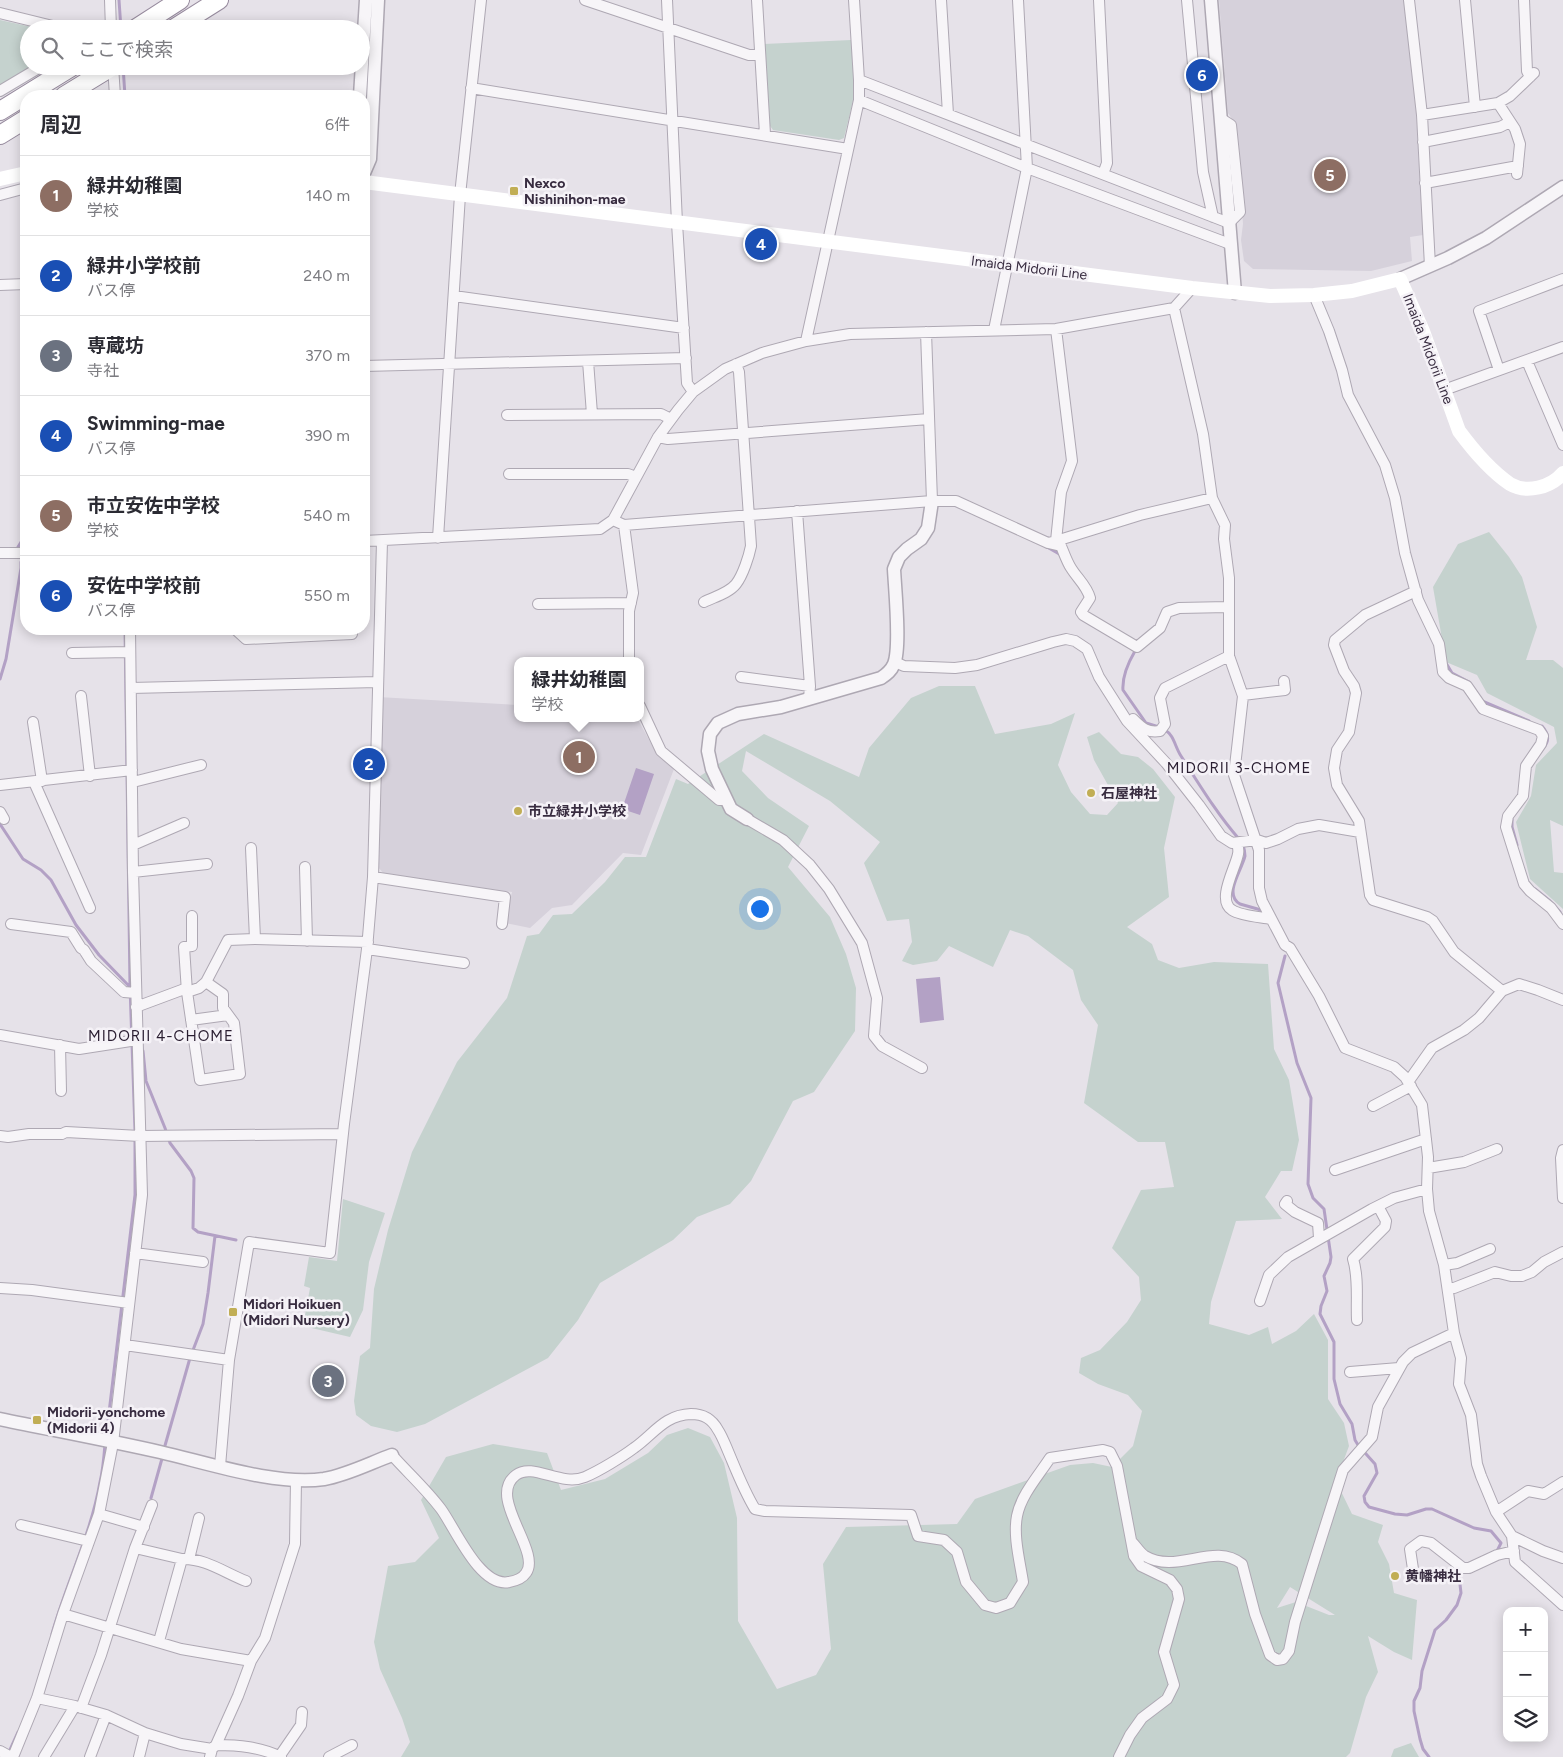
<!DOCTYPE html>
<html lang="ja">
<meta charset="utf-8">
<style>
body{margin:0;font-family:Figtree,"Noto Sans JP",sans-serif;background:#f2f2f3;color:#2b2b33}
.controls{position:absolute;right:15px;bottom:15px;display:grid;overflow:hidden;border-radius:10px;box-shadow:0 2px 12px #0003}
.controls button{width:45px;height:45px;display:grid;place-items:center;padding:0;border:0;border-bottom:1px solid #e1e1e2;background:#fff;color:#2b2b33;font:25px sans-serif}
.you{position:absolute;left:759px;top:908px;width:18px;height:18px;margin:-12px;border:4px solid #fff;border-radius:50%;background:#1a73e8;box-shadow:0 0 0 8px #1a73e833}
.badge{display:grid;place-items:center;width:32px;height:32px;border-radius:50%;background:#db2777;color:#fff;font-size:16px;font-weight:700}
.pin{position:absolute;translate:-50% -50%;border:2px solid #fff;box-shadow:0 1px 5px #0006}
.popup{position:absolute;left:514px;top:657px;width:130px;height:65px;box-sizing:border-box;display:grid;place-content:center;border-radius:10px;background:#fff;filter:drop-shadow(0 1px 4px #0005);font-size:16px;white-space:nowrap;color:#7c7c81}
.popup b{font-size:19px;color:#2b2b33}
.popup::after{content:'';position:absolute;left:50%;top:100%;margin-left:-10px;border:10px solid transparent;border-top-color:#fff}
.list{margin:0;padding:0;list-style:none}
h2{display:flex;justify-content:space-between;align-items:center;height:65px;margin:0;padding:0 20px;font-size:21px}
h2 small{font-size:16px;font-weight:400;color:#7c7c81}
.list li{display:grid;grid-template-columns:32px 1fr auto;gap:15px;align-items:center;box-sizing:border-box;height:80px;padding:0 20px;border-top:1px solid #e1e1e2}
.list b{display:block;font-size:19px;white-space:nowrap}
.list p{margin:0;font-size:16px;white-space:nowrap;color:#7c7c81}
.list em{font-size:16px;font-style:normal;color:#7c7c81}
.icon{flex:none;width:28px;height:28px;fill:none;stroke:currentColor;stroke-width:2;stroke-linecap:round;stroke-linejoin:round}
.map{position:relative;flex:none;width:1563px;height:1757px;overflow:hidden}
.search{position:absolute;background:#fff;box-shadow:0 2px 12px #0003;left:20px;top:20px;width:350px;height:55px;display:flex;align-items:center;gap:12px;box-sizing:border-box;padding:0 18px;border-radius:28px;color:#7c7c81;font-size:19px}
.panel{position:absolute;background:#fff;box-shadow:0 2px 12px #0003;left:20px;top:90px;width:350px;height:545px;border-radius:20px}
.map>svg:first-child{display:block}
.built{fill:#d6d1db}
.green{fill:#c5d2ce;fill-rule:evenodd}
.water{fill:#b3a1c5}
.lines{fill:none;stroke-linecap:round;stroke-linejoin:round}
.stream{stroke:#b3a1c5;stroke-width:3}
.minor-casing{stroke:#aea8b3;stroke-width:12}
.tertiary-casing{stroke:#aea8b3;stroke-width:15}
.motorway-casing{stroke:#978b9e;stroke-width:20}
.minor{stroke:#f7f5f8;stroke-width:10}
.tertiary{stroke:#f7f5f8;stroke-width:12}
.secondary{stroke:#fff;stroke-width:14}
.motorway{stroke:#fff;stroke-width:18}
.poi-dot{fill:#c1ae55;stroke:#f5f2f7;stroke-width:2}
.labels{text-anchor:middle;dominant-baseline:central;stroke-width:5;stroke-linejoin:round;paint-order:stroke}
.poi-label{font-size:14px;font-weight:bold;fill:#382c40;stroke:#f5f2f7;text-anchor:start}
.street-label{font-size:14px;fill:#382c40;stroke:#f5f2f7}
.neighbourhood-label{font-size:15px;letter-spacing:1px;fill:#2a1e31;stroke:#f5f2f7}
</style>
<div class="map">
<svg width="1563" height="1757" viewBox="0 0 1563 1757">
<rect width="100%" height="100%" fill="#e6e2e9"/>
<!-- built -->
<path class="built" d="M1219,0H1404L1416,112L1423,235L1410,237L1412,261L1371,271L1253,269L1244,261L1241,240L1243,224L1236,125L1228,113Z
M378,697L518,705V718H637L658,756L674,769L641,855L623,853L572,905L552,908L530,928L505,923L512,892L384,874L378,867Z"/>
<!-- green -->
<path class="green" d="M0,20L41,29H29V66H37L0,88Z
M851,40L855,78L854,97L844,138L839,140L773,130L768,123L764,44Z
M1489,532L1509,557L1522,577L1537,627L1526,660H1553L1563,668V826L1550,820L1554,872L1563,873V909L1530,879L1516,822L1531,796L1536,765L1557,743L1554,727L1487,693L1477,675L1446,662L1433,587L1458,544Z
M939,686H975L995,734L1051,724L1075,713L1058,765L1071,792L1090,814L1107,815L1118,803L1094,760L1087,737L1099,732L1121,754L1138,757L1153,769L1175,797L1164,848L1169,897L1127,927L1152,944L1158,960L1179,968L1214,962L1268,964L1274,1049L1289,1080L1299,1140L1292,1171H1281L1265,1197L1282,1219L1236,1221L1211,1302L1209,1324L1249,1335L1268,1327L1272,1344L1296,1331L1314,1314L1328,1340V1399L1344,1423L1349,1446L1336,1481L1352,1514L1383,1525L1378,1542L1389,1564L1394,1593L1417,1600L1412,1660L1394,1652L1368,1636L1378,1672L1366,1697L1350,1753L1346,1757H401L410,1742L402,1718L380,1669L374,1642L388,1566L415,1562L439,1538L421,1500L446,1457L493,1444L547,1453L561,1490L605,1479L648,1453L667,1435L688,1428L710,1437L724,1463L737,1518L738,1621L777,1689L816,1675L831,1649L823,1564L846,1527L957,1524L975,1499L1070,1465L1093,1463L1112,1467L1133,1446L1142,1411L1128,1395L1098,1384L1079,1373L1081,1358L1100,1350L1127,1322L1141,1300L1139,1277L1112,1248L1141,1190L1174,1187L1165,1142H1138L1084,1103L1098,1025L1081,1000L1073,970L1028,936L1010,930L993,967L949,946L937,961L913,965L902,961L912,942L909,919L887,921L864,863L880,842L830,801L746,751L742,771L768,798L809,826L788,867L830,917L846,954L856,988L855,1031L814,1092L793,1101L751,1181L730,1204L697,1217L673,1240L600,1283L578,1320L548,1358L425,1424L397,1432L371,1426L356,1415L354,1401L360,1356L370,1348L374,1289L388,1230L412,1152L457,1062L507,998L527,936L539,934L553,915L572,914L605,882L625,857H646L676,779L688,784L764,734L859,777L869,748L911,698ZM1290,1587L1335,1615H1336H1329L1296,1602L1277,1608Z
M343,1199L385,1213L369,1262L363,1310L350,1337L303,1326L310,1288L304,1286L309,1257L337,1261Z
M1411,1743L1419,1757H1391L1394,1749Z"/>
<!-- water -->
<path class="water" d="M636,768L654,774L640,815L622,809Z
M940,977L944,1020L920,1023L916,979Z"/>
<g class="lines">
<!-- stream -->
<path class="stream" d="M119,0L121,29
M123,66L125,96
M18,547L26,534
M1047,547L1061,555
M1132,649L1135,651C1128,663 1122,677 1123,690L1146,723L1159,727
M1446,663L1452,673L1469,682
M0,679L6,659L21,568V562
M1482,701L1529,721
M1542,726C1548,733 1550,740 1544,747
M1165,730C1174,735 1175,747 1181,756C1199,784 1217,814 1239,839
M1512,819V827L1517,845
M0,824L23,859L41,870L51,880L76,925L99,955L129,986
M1243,845C1244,848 1245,852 1245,856C1242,870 1223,894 1240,904L1261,910
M1535,889L1550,901L1560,912
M1285,956L1278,983L1297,1063L1311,1098L1308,1184L1313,1198L1324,1209L1331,1257L1330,1263L1324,1276L1327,1291L1321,1306L1320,1314L1334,1342V1379L1340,1404L1352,1424L1355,1440L1358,1445L1375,1464L1377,1473L1364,1496L1365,1502L1369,1507L1395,1514L1407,1515L1426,1509H1432L1474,1528L1491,1531L1501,1543L1497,1551
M143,1051L146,1081L165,1128L170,1143L191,1171L194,1178L193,1228L198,1232L236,1240
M106,1438L135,1195V1131L130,986L125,629
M164,1449L190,1358L203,1324L208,1293L215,1236
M151,1498L163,1455
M52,1634C66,1584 91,1534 100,1482C103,1470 104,1457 105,1444
M8,1754L18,1732
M1429,1757L1423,1749L1420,1739L1414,1711V1701L1420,1688L1422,1671L1435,1630L1446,1620L1457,1605L1461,1593L1459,1576"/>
<defs>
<path id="minor" d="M110,0L111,29
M585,0L749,55H760
M667,0L677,223L687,383L693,392
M757,0L765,134
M941,0L948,114
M1099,0L1107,163L1103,174
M1187,0L1203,172L1213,217
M1409,0L1422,115L1430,266
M1465,0L1475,107
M1524,0L1527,71L1530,77
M0,13L65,29
M113,66L115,96
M859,80L1229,223L1240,212L1231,125L1220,118
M471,88L848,149
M0,91L42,66
M859,100L1027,168L1230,244
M1498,103L1515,129L1520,144L1517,174
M1422,115L1498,103L1510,96L1534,73
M1423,142L1500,127L1510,122
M1425,183L1518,166
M0,195L26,188
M0,285L26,284
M1314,295L1329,331L1342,370L1348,395L1385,465L1395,498L1405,553L1418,600L1439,644L1443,672L1449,678L1467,686L1483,709L1539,730L1543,736L1541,744L1526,766L1523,796L1508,816L1506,827L1524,884L1530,891L1551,908L1563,924
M454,296L684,328
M1174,308L1203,434L1212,498L1225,525L1224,539L1229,578V656L1243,696L1234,775L1259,850V888L1262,901L1285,945L1290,948L1319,996L1345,1048L1394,1067L1405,1077L1422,1105L1428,1157L1427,1189L1429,1211L1444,1265L1454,1333L1461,1358L1459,1384L1471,1415L1477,1464L1481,1476L1496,1512L1512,1536L1515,1562L1563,1605
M994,330L1027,168L1018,0
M926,332L932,501
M806,341L859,100V80L854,0
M588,361L592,414
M1527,361L1563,445
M364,366L686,358
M1499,370L1479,311L1563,279
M1444,390L1563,347
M507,415L661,414L671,419
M658,437L668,439L929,419
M509,474H628L636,477
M797,511L810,686L809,699
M613,520L624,525L932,501H956L1048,543L1061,546C1064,553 1067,562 1071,568C1077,578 1087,586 1090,598L1081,612L1083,615L1137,647L1160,628L1167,612L1179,608L1228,607
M624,525L633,593L629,611V661
M438,538L460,195L481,0
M364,541L600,529L613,520L658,437L678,410L693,392L725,369L762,353L806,341L850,334L1056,329L1174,308L1192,288
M1056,541L1140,515L1212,498
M1048,543L1056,541L1061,492L1072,461L1056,329
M0,553H26
M1416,591L1365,615L1335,640L1334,645L1344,671L1354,686L1356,693L1349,732L1337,750L1334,768L1337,785L1359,821L1370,895L1373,900L1427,917L1433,921L1454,952L1502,991
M704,602C714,597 729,593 736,584C743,575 749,556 751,546L739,372L736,364
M538,604L631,603
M130,629H140
M235,629L246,639L352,634L351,629
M72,653L130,652
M895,662L904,666L955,668L977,665L1053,642L1066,639L1075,641L1087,649L1099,677L1127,721L1166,763L1199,805L1221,836L1232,843L1257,840L1266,843L1278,839L1298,829L1319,825L1360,832
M741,677L810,686
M131,688L377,682
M1243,695L1285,690L1284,681
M81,696L90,776
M640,706L661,751L719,800H727
M1133,719C1142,728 1147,733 1160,731L1165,724L1160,698L1165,688L1229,656
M33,722L42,781
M34,782L90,908
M133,782L201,765
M0,785L132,770
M0,812L4,819
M747,819L783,840L810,865L829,889L862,943L877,998L874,1036L882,1046L922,1068
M1237,843C1238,847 1239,850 1238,854C1236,867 1216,900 1232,910C1241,916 1261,917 1271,919
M133,845L184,823
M251,848L255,939
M305,867L307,941
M133,872L207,864
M373,877L505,897L502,924
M192,916V946L184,947L187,992L200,1080L240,1074L234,1023L223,1008V994L206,982
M11,924L71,932L81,948L84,950L91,961L124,992L136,993
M367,949L464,963
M187,992L199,988L206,982L228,940L255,939L368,942
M136,1007L187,988
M191,1020L228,1015
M0,1035L79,1049L137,1040
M60,1045L61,1091
M1408,1082L1432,1048L1464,1030L1479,1018L1502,991L1519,984L1538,990L1563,1000
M1373,1106L1411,1086
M0,1136L8,1137L29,1134H62L66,1132L140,1136L343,1134
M1563,1150L1561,1158L1563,1198
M1428,1168L1464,1162L1497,1149
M1335,1170L1426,1139
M1287,1201L1285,1204L1295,1212L1318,1223L1319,1238
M135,1253L203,1262
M1444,1265L1457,1263L1490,1249
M0,1288L32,1290L129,1303
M1448,1288H1454L1495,1272L1511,1276H1522L1532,1272L1544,1262L1563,1252
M1260,1301L1269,1275L1288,1257L1372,1209L1394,1198L1427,1189
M1357,1320C1356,1300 1359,1278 1353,1259L1385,1227L1386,1221L1378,1206
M125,1345L229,1360
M1350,1372L1399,1368
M392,1455C408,1473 426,1489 441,1509C455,1528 480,1588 509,1582C515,1581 522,1579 526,1573C542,1551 486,1497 516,1475C533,1462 561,1487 585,1477C599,1471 622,1457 634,1448C654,1434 664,1415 691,1414C704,1414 712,1419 718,1430C722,1436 725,1444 728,1451C736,1470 744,1491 755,1509L765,1511L911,1515L918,1536L944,1540L957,1552L966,1582L985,1605L996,1608L1010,1603L1023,1582C1020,1562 1013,1536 1017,1516C1021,1495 1039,1475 1050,1458L1103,1450L1110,1452L1117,1466L1134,1556L1141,1566L1170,1580L1177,1589L1179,1599L1164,1652L1174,1685L1167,1699L1142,1718L1130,1735L1119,1757
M220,1466L229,1360L249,1242L330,1253L344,1124L367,949L373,877L382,541
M1496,1512L1528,1491L1544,1494L1563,1482
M99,1514L144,1527
M21,1525L88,1541
M1512,1536L1543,1551L1563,1558
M1132,1542C1136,1546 1140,1553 1145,1556C1177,1575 1214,1541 1242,1564L1255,1614L1270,1655L1277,1660L1283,1659L1289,1651L1295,1622L1316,1555L1343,1470L1372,1437L1378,1407L1403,1362L1412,1353L1454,1333
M135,1548L182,1559C205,1558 225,1573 246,1581
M189,1559L199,1518
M1413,1569L1410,1549L1421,1541L1431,1543L1463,1568H1469L1497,1555L1514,1551
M63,1614L181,1649L251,1661
M159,1641L182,1559
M37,1698L75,1706L106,1715L145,1733L181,1744L212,1749
M81,1708L101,1655L135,1548L152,1505
M216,1745C239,1745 260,1747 281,1757
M0,1751L11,1757
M13,1757L37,1698L63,1614L99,1514L113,1443L142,1195L133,872L130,629
M44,1757L75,1706
M90,1757L106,1715
M139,1757L145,1733
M210,1757L212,1749L216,1745L238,1696L251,1661L265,1638L295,1544L296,1480
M279,1757L301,1725L302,1712
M329,1757L352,1745"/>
<path id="tertiary" d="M1211,0L1235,293
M360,96L366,0
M364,173L370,159L378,0
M1400,279L1448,258L1486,238L1563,187
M747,819L731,809L712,769L708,751L710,734L718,723L738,714L781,707L881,678C887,674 891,671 894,664C901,647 895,590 894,569L899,557L907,549L921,539L928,528L932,501
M0,1419C53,1430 107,1440 160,1452C208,1463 276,1486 324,1479C347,1475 370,1463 392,1455"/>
<path id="motorway" d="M135,29L180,0
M173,29L219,0
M64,96L113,66
M0,111L73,66
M0,135L26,119"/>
</defs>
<!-- minor casing -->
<use href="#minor" class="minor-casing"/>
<!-- tertiary casing -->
<use href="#tertiary" class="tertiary-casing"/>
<!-- motorway casing -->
<use href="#motorway" class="motorway-casing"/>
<!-- minor -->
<use href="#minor" class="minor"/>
<!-- tertiary -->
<use href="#tertiary" class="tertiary"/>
<!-- secondary -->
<path class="secondary" d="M0,179L26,173
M364,182L1192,288L1270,296L1314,295L1352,291L1400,279L1423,331L1459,431C1473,450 1491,471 1510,484C1527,494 1551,487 1563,473"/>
<!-- motorway -->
<use href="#motorway" class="motorway"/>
</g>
<!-- markers -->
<g class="poi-dot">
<rect x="509" y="186" width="10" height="10" rx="2.5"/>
<circle cx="1091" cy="793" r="5"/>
<circle cx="518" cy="811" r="5"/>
<rect x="228" y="1307" width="10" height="10" rx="2.5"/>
<rect x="32" y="1415" width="10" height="10" rx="2.5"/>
<circle cx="1395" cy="1576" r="5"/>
</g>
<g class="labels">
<!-- poi labels -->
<g class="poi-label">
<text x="524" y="183">Nexco<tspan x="524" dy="16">Nishinihon-mae</tspan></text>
<text x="1101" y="793">石屋神社</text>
<text x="528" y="811">市立緑井小学校</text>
<text x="243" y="1304">Midori Hoikuen<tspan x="243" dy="16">(Midori Nursery)</tspan></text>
<text x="47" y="1412">Midorii-yonchome<tspan x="47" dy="16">(Midorii 4)</tspan></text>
<text x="1405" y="1576">黄幡神社</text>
</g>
<!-- street labels -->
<g class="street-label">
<text transform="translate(1029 268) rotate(7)">Imaida Midorii Line</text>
<text transform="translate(1428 349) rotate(69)">Imaida Midorii Line</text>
</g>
<!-- neighbourhood labels -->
<g class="neighbourhood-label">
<text x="1239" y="768">MIDORII 3-CHOME</text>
<text x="161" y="1036">MIDORII 4-CHOME</text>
</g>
</g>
</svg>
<div class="controls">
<button>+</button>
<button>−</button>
<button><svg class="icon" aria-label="layers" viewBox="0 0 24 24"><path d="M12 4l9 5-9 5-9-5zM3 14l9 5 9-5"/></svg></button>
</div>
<div class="you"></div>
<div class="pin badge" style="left:579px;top:757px;background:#8d6e63">1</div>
<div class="popup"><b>緑井幼稚園</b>学校</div>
<div class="pin badge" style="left:369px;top:764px;background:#1a4fb4">2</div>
<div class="pin badge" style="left:328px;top:1381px;background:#6b7280">3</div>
<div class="pin badge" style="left:761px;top:244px;background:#1a4fb4">4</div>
<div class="pin badge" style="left:1330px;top:175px;background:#8d6e63">5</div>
<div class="pin badge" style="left:1202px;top:75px;background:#1a4fb4">6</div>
<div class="search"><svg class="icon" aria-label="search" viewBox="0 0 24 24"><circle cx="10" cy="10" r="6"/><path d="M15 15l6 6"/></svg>ここで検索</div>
<section class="panel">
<h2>周辺<small>6件</small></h2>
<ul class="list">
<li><span class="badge" style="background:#8d6e63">1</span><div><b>緑井幼稚園</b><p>学校</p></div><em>140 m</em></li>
<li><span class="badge" style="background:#1a4fb4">2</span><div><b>緑井小学校前</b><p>バス停</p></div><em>240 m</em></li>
<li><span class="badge" style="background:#6b7280">3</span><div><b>専蔵坊</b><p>寺社</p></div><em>370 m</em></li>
<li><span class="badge" style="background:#1a4fb4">4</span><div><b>Swimming-mae</b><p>バス停</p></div><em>390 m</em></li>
<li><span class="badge" style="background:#8d6e63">5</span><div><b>市立安佐中学校</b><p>学校</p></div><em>540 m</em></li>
<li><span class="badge" style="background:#1a4fb4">6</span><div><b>安佐中学校前</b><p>バス停</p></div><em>550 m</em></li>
</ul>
</section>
</div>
